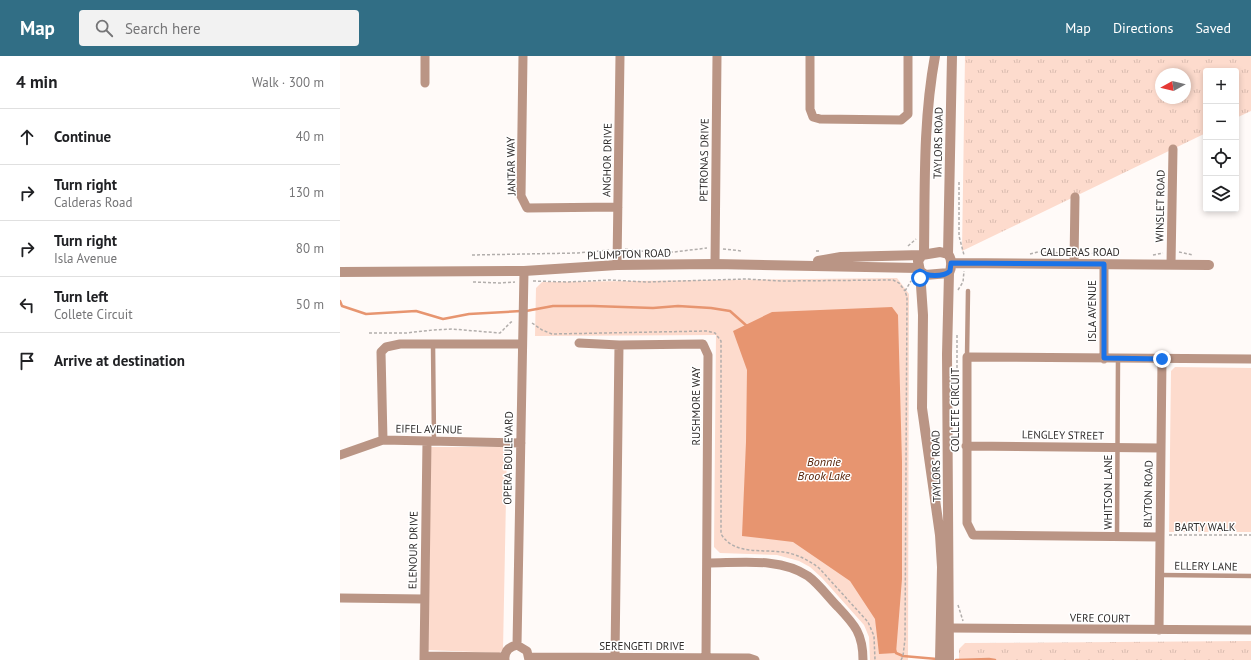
<!DOCTYPE html>
<meta charset="utf-8">
<style>
body{margin:0;font-family:"PT Sans",sans-serif;background:#f2f2f2;color:#202124}
.controls{position:absolute;right:12px;top:12px;display:grid;overflow:hidden;border-radius:4px;box-shadow:0 2px 6px #0003}
.controls button{width:36px;height:36px;display:grid;place-items:center;padding:0;border:0;border-bottom:1px solid #e0e0e0;background:#fff;color:#202124;font:20px sans-serif}
.compass{position:absolute;left:815px;top:12px;width:36px;height:36px;border-radius:50%;background:#fff;box-shadow:0 2px 6px #0003;rotate:262deg}
.stop{position:absolute;width:12px;height:12px;margin:-9px;border:3px solid #1a73e8;border-radius:50%;background:#fff}
.stop.end{background:#1a73e8;border-color:#fff;box-shadow:0 1px 4px #0008}
.list{margin:0;padding:0;list-style:none}
h2{display:flex;justify-content:space-between;align-items:center;height:52px;margin:0;padding:0 16px;font-size:17px}
h2 small{font-size:13px;font-weight:400;color:#757577}
.list li{display:grid;grid-template-columns:26px 1fr auto;gap:12px;align-items:center;box-sizing:border-box;height:56px;padding:0 16px;border-top:1px solid #e0e0e0}
.list b{display:block;font-size:15px;white-space:nowrap}
.list p{margin:0;font-size:13px;white-space:nowrap;color:#757577}
.list em{font-size:13px;font-style:normal;color:#757577}
.icon{flex:none;width:22px;height:22px;fill:none;stroke:currentColor;stroke-width:2;stroke-linecap:round;stroke-linejoin:round}
.map{position:relative;flex:none;width:911px;height:604px;overflow:hidden}
header{display:flex;align-items:center;gap:24px;box-sizing:border-box;height:56px;padding:0 20px;background:#316e85;color:#fff}
header strong{font-size:19px}
nav{display:flex;gap:22px;margin-inline-start:auto;font-size:14px}
.search{width:280px;height:36px;background:#f2f2f2;display:flex;align-items:center;gap:10px;box-sizing:border-box;padding:0 14px;border-radius:4px;color:#757577;font-size:15px}
main{display:flex}
aside{flex:1;background:#fff}
.map>svg:first-child{display:block}
.grass{fill:url(#grass-tufts);fill-rule:evenodd}
.park{fill:#fddbcd}
.water{fill:#e79570}
.lines{fill:none;stroke-linecap:round;stroke-linejoin:round}
.stream{stroke:#e79570;stroke-width:2.5}
.path{stroke:#b2aeac;stroke-width:1.5;stroke-dasharray:3 2;stroke-linecap:butt}
.service{stroke:#ba9585;stroke-width:4.5}
.minor{stroke:#ba9585;stroke-width:9}
.tertiary{stroke:#ba9585;stroke-width:10}
.route{stroke:#1a73e8;stroke-width:5}
.labels{text-anchor:middle;dominant-baseline:central;stroke-width:3;stroke-linejoin:round;paint-order:stroke}
.street-label{font-size:11px;fill:#302d2c;stroke:#fff}
.water-label{font-size:12px;font-style:italic;fill:#572308;stroke:#fff}
</style>
<header>
<strong>Map</strong>
<div class="search"><svg class="icon" aria-label="search" viewBox="0 0 24 24"><circle cx="10" cy="10" r="6"/><path d="M15 15l6 6"/></svg>Search here</div>
<nav><a>Map</a><a>Directions</a><a>Saved</a></nav>
</header>
<main>
<aside>
<h2>4 min<small>Walk · 300 m</small></h2>
<ul class="list">
<li><svg class="icon" aria-label="ahead" viewBox="0 0 24 24"><path d="M12 20V5M6 11l6-6 6 6"/></svg><div><b>Continue</b></div><em>40 m</em></li>
<li><svg class="icon" aria-label="right" viewBox="0 0 24 24"><path d="M7 20v-9h11M14 6l5 5-5 5"/></svg><div><b>Turn right</b><p>Calderas Road</p></div><em>130 m</em></li>
<li><svg class="icon" aria-label="right" viewBox="0 0 24 24"><path d="M7 20v-9h11M14 6l5 5-5 5"/></svg><div><b>Turn right</b><p>Isla Avenue</p></div><em>80 m</em></li>
<li><svg class="icon" aria-label="left" viewBox="0 0 24 24"><path d="M17 20v-9H6M10 6l-5 5 5 5"/></svg><div><b>Turn left</b><p>Collete Circuit</p></div><em>50 m</em></li>
<li><svg class="icon" aria-label="arrive" viewBox="0 0 24 24"><path d="M6 21V4h12l-3 4 3 4H6"/></svg><div><b>Arrive at destination</b></div></li>
</ul>
</aside>
<div class="map">
<svg width="911" height="604" viewBox="0 0 911 604">
<defs>
<pattern id="grass-tufts" width="24" height="20" patternUnits="userSpaceOnUse"><rect width="24" height="20" fill="#fddbcd"/><path d="M3 7l-1-3M5 7V3M7 7l1-3M15 17l-1-3M17 17v-4M19 17l1-3" fill="none" stroke="#d9bcb0"/></pattern>
</defs>
<rect width="100%" height="100%" fill="#fffaf8"/>
<!-- grass -->
<path class="grass" d="M625,0H911V55L896,62V15H866V77L622,195ZM821,18H845V42H821Z
M911,585V604H619V593L625,587Z"/>
<!-- park -->
<path class="park" d="M557,222L569,238L568,604H530L529,581L524,569L482,522L470,511L459,505L437,499L380,497L374,491L376,279L195,280L196,232L202,226Z
M835,311L911,312V476H829L831,315Z
M91,391H167L163,594L159,597L88,594Z"/>
<!-- water -->
<path class="water" d="M552,251L558,259L562,406V523L556,597L539,598L535,563L510,525L453,486L402,480L406,386L407,314L393,275L432,256Z"/>
<g class="lines">
<!-- stream -->
<path class="stream" d="M0,245L2,250L26,258L76,255L103,263L129,258L181,255
M186,255L213,250H253L313,252L338,250L371,252L390,255L408,271
M555,594L556,597L563,600L597,603
M616,604L649,603L655,604"/>
<!-- path -->
<path class="path" d="M619,126V180L624,199
M568,190L576,183
M285,193L308,196H334L367,192
M383,193L402,195
M476,195H481
M742,196L757,198
M839,196L853,199
M690,198L698,196L726,197
M132,199L238,197L269,194
M813,199L823,197
M193,225L228,226L270,224L307,226L406,223L442,225L553,224L559,227L565,235
M133,226L160,227L175,226
M618,234L623,226L624,215
M192,267L202,274L212,278L367,275L375,277L381,285V478C395,501 426,492 449,497C460,500 470,505 479,512L528,566L534,580L535,604
M29,277H66L93,274L112,273L160,277L171,266H174
M617,322V278
M829,479H911
M618,549L623,565
M561,604L563,600L565,583L567,241L565,235L571,225"/>
<!-- service -->
<path class="service" d="M93,288L94,385
M627,301L628,235
M777,481L778,303
M820,519L911,520"/>
<!-- minor -->
<path class="minor" d="M85,0V27
M183,0L181,140L187,152L278,151
M470,0V53L473,61L480,63L561,64L568,58V0
M734,207L735,141
M375,208L377,0
M831,208L833,93
M277,209L280,0
M239,287L279,289
M764,303V208
M43,384L41,296L46,291L60,288H182
M626,390L820,392
M0,399L43,384L181,387
M820,481L633,479L627,467V301L911,303
M367,507C400,507 440,501 468,520C479,528 489,542 498,551C515,569 523,578 523,604
M0,542L84,543
M610,572L911,574
M819,574L822,303
M177,589L184,215
M84,600L165,601
M189,601L409,602L415,604
M275,601L279,289L363,288L368,299L366,602
M84,604L87,385
M165,604C164,596 168,591 177,589L187,595L189,604"/>
<!-- tertiary -->
<path class="tertiary" d="M600,196L608,198C612,203 612,211 609,217L585,219L580,215L578,205L582,199Z
M584,197C585,131 583,65 595,0
M608,198L612,0
M478,205L501,201L582,199
M611,207L869,209
M580,215L583,259L582,352L600,479L602,511L600,604
M0,216L184,215L277,209L375,208L578,212
M609,217L607,298L609,604"/>
</g>
<g class="lines">
<!-- route -->
<path class="route" d="M580,222V215C586,221 604,221 610,215L611,207L764,208V302L822,303"/>
</g>
<g class="labels">
<!-- street labels -->
<g class="street-label">
<text transform="translate(598 87) rotate(-89)">TAYLORS ROAD</text>
<text transform="translate(267 104) rotate(-89)">ANGHOR DRIVE</text>
<text transform="translate(364 104) rotate(-89)">PETRONAS DRIVE</text>
<text transform="translate(171 110) rotate(-91)">JANTAR WAY</text>
<text transform="translate(820 150) rotate(-89)">WINSLET ROAD</text>
<text x="740" y="196">CALDERAS ROAD</text>
<text transform="translate(289 198) rotate(-2)">PLUMPTON ROAD</text>
<text transform="translate(752 255) rotate(-90)">ISLA AVENUE</text>
<text transform="translate(356 350) rotate(-90)">RUSHMORE WAY</text>
<text transform="translate(615 354) rotate(-90)">COLLETE CIRCUIT</text>
<text transform="translate(89 373) rotate(1)">EIFEL AVENUE</text>
<text transform="translate(723 379) rotate(1)">LENGLEY STREET</text>
<text transform="translate(168 402) rotate(-89)">OPERA BOULEVARD</text>
<text transform="translate(596 410) rotate(-91)">TAYLORS ROAD</text>
<text transform="translate(768 436) rotate(-90)">WHITSON LANE</text>
<text transform="translate(808 438) rotate(-89)">BLYTON ROAD</text>
<text x="865" y="471">BARTY WALK</text>
<text transform="translate(73 494) rotate(-89)">ELENOUR DRIVE</text>
<text transform="translate(866 510) rotate(1)">ELLERY LANE</text>
<text transform="translate(760 562) rotate(1)">VERE COURT</text>
<text x="302" y="590">SERENGETI DRIVE</text>
</g>
<!-- water labels -->
<g class="water-label">
<text x="484" y="405">Bonnie<tspan x="484" dy="14">Brook Lake</tspan></text>
</g>
</g>
</svg>
<div class="controls">
<button>+</button>
<button>−</button>
<button><svg class="icon" aria-label="locate" viewBox="0 0 24 24"><circle cx="12" cy="12" r="6"/><path d="M12 2v4M12 18v4M2 12h4M18 12h4"/></svg></button>
<button><svg class="icon" aria-label="layers" viewBox="0 0 24 24"><path d="M12 4l9 5-9 5-9-5zM3 14l9 5 9-5"/></svg></button>
</div>
<svg class="compass" viewBox="-18 -18 36 36"><path d="M0-13l5 13h-10z" fill="#e53935"/><path d="M0 13l5-13h-10z" fill="#757577"/></svg>
<div class="stop" style="left:580px;top:222px"></div>
<div class="stop end" style="left:822px;top:303px"></div>
</div>
</main>
